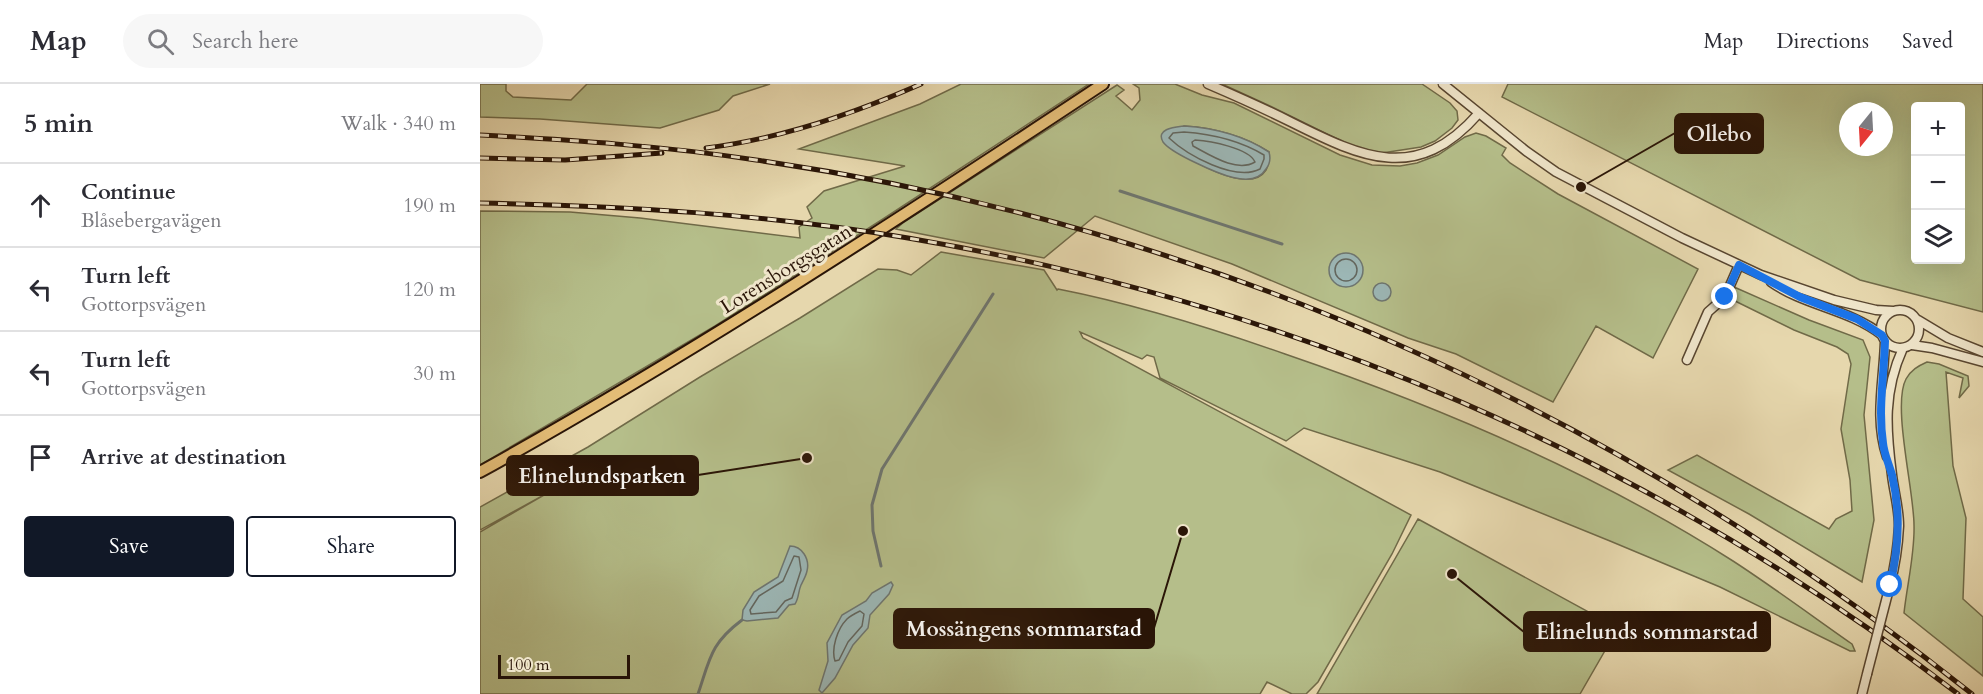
<!DOCTYPE html>
<meta charset="utf-8">
<style>
body{margin:0;font-family:Cardo,serif;background:#f7f7f7;color:#2b2b33}
.controls{position:absolute;right:18px;top:18px;display:grid;overflow:hidden;border-radius:6px;box-shadow:0 6px 24px #0002}
.controls button{width:54px;height:54px;display:grid;place-items:center;padding:0;border:0;border-bottom:2px solid #e1e1e2;background:#fff;color:#2b2b33;font:30px sans-serif}
.compass{position:absolute;left:1359px;top:18px;width:54px;height:54px;border-radius:50%;background:#fff;box-shadow:0 6px 24px #0002;rotate:198deg}
.scale{position:absolute;left:18px;bottom:15px;width:132px;box-sizing:border-box;padding-left:6px;border:3px solid #2a1507;border-top:0;font-size:16px;line-height:21px;white-space:nowrap;color:#2a1507;-webkit-text-stroke:4px #efe5ca;paint-order:stroke}
.stop{position:absolute;width:18px;height:18px;margin:-14px;border:4px solid #1a73e8;border-radius:50%;background:#fff}
.stop.end{background:#1a73e8;border-color:#fff;box-shadow:0 2px 6px #0008}
.list{margin:0;padding:0;list-style:none}
h2{display:flex;justify-content:space-between;align-items:center;height:78px;margin:0;padding:0 24px;font-size:26px}
h2 small{font-size:20px;font-weight:400;color:#7c7c81}
.list li{display:grid;grid-template-columns:39px 1fr auto;gap:18px;align-items:center;box-sizing:border-box;height:84px;padding:0 24px;border-top:2px solid #e1e1e2}
.list b{display:block;font-size:22px;white-space:nowrap}
.list p{margin:0;font-size:20px;white-space:nowrap;color:#7c7c81}
.list em{font-size:20px;font-style:normal;color:#7c7c81}
.actions{display:flex;gap:12px;padding:18px 24px}
.actions a{flex:1;padding:14px 0;border:2px solid #111827;border-radius:6px;text-align:center;font-size:21px;color:#111827}
.actions .main{background:#111827;color:#fff}
.icon{flex:none;width:33px;height:33px;fill:none;stroke:currentColor;stroke-width:2;stroke-linecap:round;stroke-linejoin:round}
.map{position:relative;flex:none;width:1503px;height:610px;overflow:hidden}
header{display:flex;align-items:center;gap:36px;box-sizing:border-box;height:84px;padding:0 30px;background:#fff;border-bottom:2px solid #e1e1e2}
header strong{font-size:28px}
nav{display:flex;gap:33px;margin-inline-start:auto;font-size:21px}
.search{width:420px;height:54px;background:#f7f7f7;display:flex;align-items:center;gap:15px;box-sizing:border-box;padding:0 21px;border-radius:33px;color:#7c7c81;font-size:22px}
main{display:flex}
aside{flex:1;background:#fff}
.map>svg:first-child{display:block}
.green{fill:#b5be8a;stroke:#706a48;stroke-width:1.5;fill-rule:evenodd}
.water{fill:#9cb7b6;stroke:#6e7670;stroke-width:1.5}
.lines{fill:none;stroke-linecap:round;stroke-linejoin:round}
.shore{stroke:#63665e;stroke-width:1.5}
.stream{stroke:#6e7670;stroke-width:3}
.minor-casing{stroke:#594630;stroke-width:11}
.major-casing{stroke:#2a1507;stroke-width:14}
.minor{stroke:#efe5ca;stroke-width:8}
.major{stroke:#e3bc76;stroke-width:10}
.rail-casing{stroke:#2a1507;stroke-width:5}
.rail{stroke:#efe5ca;stroke-width:3;stroke-dasharray:9;stroke-linecap:butt}
.minor-bridge-casing{stroke:#594630;stroke-width:11;stroke-linecap:butt}
.minor-bridge{stroke:#efe5ca;stroke-width:8}
.route{stroke:#1a73e8;stroke-width:8}
.labels{text-anchor:middle;dominant-baseline:central;stroke-width:6;stroke-linejoin:round;paint-order:stroke}
.street-label{font-size:20px;fill:#2a1507;stroke:#efe5ca}
.leader{fill:none;stroke:#2a1507;stroke-width:2}
.callout-dot{fill:#2a1507;stroke:#efe5ca;stroke-width:2}
.callout{fill:#2a1507;stroke:#2a1507;stroke-width:2}
.callout-label{font-size:21px;text-anchor:middle;font-weight:bold;fill:#fff}
</style>
<header>
<strong>Map</strong>
<div class="search"><svg class="icon" aria-label="search" viewBox="0 0 24 24"><circle cx="10" cy="10" r="6"/><path d="M15 15l6 6"/></svg>Search here</div>
<nav><a>Map</a><a>Directions</a><a>Saved</a></nav>
</header>
<main>
<aside>
<h2>5 min<small>Walk · 340 m</small></h2>
<ul class="list">
<li><svg class="icon" aria-label="ahead" viewBox="0 0 24 24"><path d="M12 20V5M6 11l6-6 6 6"/></svg><div><b>Continue</b><p>Blåsebergavägen</p></div><em>190 m</em></li>
<li><svg class="icon" aria-label="left" viewBox="0 0 24 24"><path d="M17 20v-9H6M10 6l-5 5 5 5"/></svg><div><b>Turn left</b><p>Gottorpsvägen</p></div><em>120 m</em></li>
<li><svg class="icon" aria-label="left" viewBox="0 0 24 24"><path d="M17 20v-9H6M10 6l-5 5 5 5"/></svg><div><b>Turn left</b><p>Gottorpsvägen</p></div><em>30 m</em></li>
<li><svg class="icon" aria-label="arrive" viewBox="0 0 24 24"><path d="M6 21V4h12l-3 4 3 4H6"/></svg><div><b>Arrive at destination</b></div></li>
</ul>
<div class="actions"><a class="main">Save</a><a>Share</a></div>
</aside>
<div class="map">
<svg width="1503" height="610" viewBox="0 0 1503 610">
<rect width="100%" height="100%" fill="#e6d7ad"/>
<filter id="stains"><feTurbulence type="fractalNoise" baseFrequency=".00333" numOctaves="4"/><feColorMatrix values="0 0 0 0 .2 0 0 0 0 .09 0 0 0 0 .02 0 0 0 .5 -.17"/></filter>
<radialGradient id="worn" r=".72"><stop offset=".6" stop-color="#630" stop-opacity="0"/><stop offset="1" stop-color="#630" stop-opacity=".3"/></radialGradient>
<!-- green -->
<path class="green" d="M0,0H26V7L33,13L91,16L107,0H290L253,12L239,26L180,44L60,35L0,33Z
M481,0H609L403,135L235,242L0,381V127L90,128L160,134L320,154L319,143L332,134L327,123L344,107L425,82L319,65L440,20Z
M653,0H695L722,11L754,19L860,71L892,81L920,82L937,79L958,71L985,53L996,49L1006,52L1026,64L1022,71L1030,79L1078,110L1218,185L1173,274L1116,242L1073,318L976,270L928,254L752,180L615,132L564,174L416,145L424,138L637,1L644,6L636,12L652,26L660,16L659,4ZM704,42C735,44 763,51 789,68C789,74 789,81 786,86C770,111 718,79 700,70Z
M742,0H942L970,19L977,27L978,36L972,44L955,57L941,63L902,69L875,63L851,52L790,22Z
M1028,0H1503V228L1380,196L1022,13ZM1436,22H1480V176H1436ZM1368,27H1404V63H1368Z
M461,168L564,186L577,206L578,205C655,220 731,244 805,270C957,322 1117,390 1253,477C1293,503 1332,532 1372,560L1375,567H1370L1240,503L1130,457L960,388L824,344L806,357L680,294L674,273L667,271L662,275L600,248L603,254L931,431L912,470L838,598L826,610H812L787,598L780,610H0V448L64,411L0,446V423L108,363L220,293L320,234L398,185L417,186L431,191Z
M1254,203L1329,236L1383,256L1390,273L1384,331L1394,436L1382,498L1269,430L1188,386L1217,371L1349,445L1356,435L1372,427L1370,396L1361,345L1371,280L1368,270L1357,263L1314,246L1251,215Z
M1447,278L1459,280L1488,292L1489,302L1479,314L1483,294L1466,288L1473,382L1486,434L1483,515L1503,533V592L1424,529C1427,501 1435,469 1434,441C1434,407 1412,321 1426,295C1431,286 1438,282 1447,278Z
M938,435L1138,544L1100,610H837Z"/>
<!-- water -->
<path class="water" d="M704,42C735,44 763,51 789,68C791,75 790,80 786,85C772,109 727,84 710,76C702,72 688,65 683,58C675,44 697,43 704,42Z
M849 186a17 17 0 1 1 34 0a17 17 0 1 1-34 0Z
M893 208a9 9 0 1 1 18 0a9 9 0 1 1-18 0Z
M310,462C322,462 330,475 327,487C326,492 323,497 321,501C318,508 319,514 315,520L309,521L298,534L267,537L262,536L263,526L274,508L298,493Z
M411,498L413,501L409,510L390,531L388,544L373,561L355,594L342,609L339,606L348,577L347,559L362,531L386,517L392,509Z"/>
<g class="lines">
<!-- shore -->
<path class="shore" d="M704,48C732,50 759,56 784,71V75L780,85C755,98 707,71 689,54L693,49Z
M715,56C730,57 769,64 775,78C757,89 730,71 713,62L712,58Z
M855 186a11 11 0 1 1 22 0a11 11 0 1 1-22 0Z
M314,472L319,473L321,486L312,514L305,517L296,528L271,530L270,526L279,512L303,497Z
M380,527L384,530L382,542L368,558L359,576L355,577C351,565 357,545 367,535C370,532 376,529 380,527Z"/>
<!-- stream -->
<path class="stream" d="M640,107L802,160
M401,482L393,447L392,421L402,385L513,210
M218,610C230,575 230,560 262,536"/>
<defs>
<path id="minor" d="M728,0C756,12 783,24 811,38C883,74 937,100 999,29
M963,0L1046,67L1076,88L1202,154L1281,191L1354,216L1396,226L1413,227
M1291,198C1325,222 1369,225 1402,251
M1401 245a19 19 0 1 1 38 0a19 19 0 1 1-38 0Z
M1438,236L1468,254L1503,268
M1405,257C1404,296 1394,335 1407,373
M1432,261L1452,264L1503,278
M1207,276L1228,228L1245,213L1259,181
M1410,501C1415,482 1418,462 1419,442C1419,424 1414,408 1412,391C1406,345 1403,308 1423,264
M1382,610L1387,590"/>
<path id="major" d="M0,388C214,269 419,135 623,0"/>
</defs>
<!-- minor casing -->
<use href="#minor" class="minor-casing"/>
<!-- major casing -->
<use href="#major" class="major-casing"/>
<!-- minor -->
<use href="#minor" class="minor"/>
<!-- major -->
<use href="#major" class="major"/>
<defs>
<path id="rail" d="M0,51C92,56 184,62 276,76C726,141 1137,327 1492,610
M226,64C301,55 373,30 441,0
M0,74L85,76L182,69
M0,119C144,122 287,130 428,154C808,218 1172,375 1478,610"/>
</defs>
<!-- rail casing -->
<use href="#rail" class="rail-casing"/>
<!-- rail -->
<use href="#rail" class="rail"/>
<defs>
<path id="minor-bridge" d="M1387,590L1410,501"/>
</defs>
<!-- minor-bridge casing -->
<use href="#minor-bridge" class="minor-bridge-casing"/>
<!-- minor-bridge -->
<use href="#minor-bridge" class="minor-bridge"/>
</g>
<g class="lines">
<!-- route -->
<path class="route" d="M1245,213L1259,181L1320,213L1377,235L1402,251L1405,257C1404,292 1398,325 1403,359C1404,370 1409,380 1412,391C1421,428 1419,464 1410,501"/>
</g>
<g class="labels">
<!-- street labels -->
<g class="street-label">
<text transform="translate(306 185) rotate(-32)">Lorensborgsgatan</text>
</g>
</g>
<!-- callouts -->
<path class="leader" d="M1101 103L1195 49M327 374L218 391M703 447L674 544M972 490L1044 548"/>
<g class="callout-dot">
<circle cx="1101" cy="103" r="6"/>
<circle cx="327" cy="374" r="6"/>
<circle cx="703" cy="447" r="6"/>
<circle cx="972" cy="490" r="6"/>
</g>
<g class="callout">
<rect x="1195" y="30" width="88" height="39" rx="6"/>
<rect x="27" y="372" width="191" height="39" rx="6"/>
<rect x="414" y="525" width="260" height="39" rx="6"/>
<rect x="1044" y="528" width="246" height="39" rx="6"/>
</g>
<g class="callout-label">
<text x="1239" y="57">Ollebo</text>
<text x="122" y="399">Elinelundsparken</text>
<text x="544" y="552">Mossängens sommarstad</text>
<text x="1167" y="555">Elinelunds sommarstad</text>
</g>
<rect width="100%" height="100%" filter="url(#stains)"/>
<rect width="100%" height="100%" fill="url(#worn)"/>
</svg>
<div class="controls">
<button>+</button>
<button>−</button>
<button><svg class="icon" aria-label="layers" viewBox="0 0 24 24"><path d="M12 4l9 5-9 5-9-5zM3 14l9 5 9-5"/></svg></button>
</div>
<svg class="compass" viewBox="-18 -18 36 36"><path d="M0-13l5 13h-10z" fill="#e53935"/><path d="M0 13l5-13h-10z" fill="#7c7c81"/></svg>
<div class="scale">100 m</div>
<div class="stop" style="left:1410px;top:501px"></div>
<div class="stop end" style="left:1245px;top:213px"></div>
</div>
</main>
